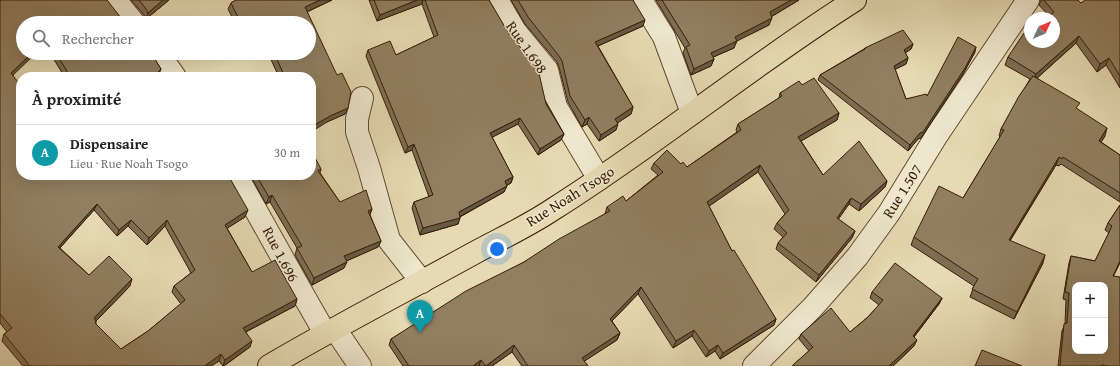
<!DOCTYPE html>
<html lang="fr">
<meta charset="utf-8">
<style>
body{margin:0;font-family:"Gentium Book Plus",serif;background:#f2f2f2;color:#222}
.controls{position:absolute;right:12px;bottom:12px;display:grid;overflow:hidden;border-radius:8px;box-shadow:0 4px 16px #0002}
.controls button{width:36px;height:36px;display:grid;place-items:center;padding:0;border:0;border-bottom:1px solid #e0e0e0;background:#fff;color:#222;font:20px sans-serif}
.compass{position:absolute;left:1024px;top:12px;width:36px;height:36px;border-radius:50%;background:#fff;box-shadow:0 4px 16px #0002;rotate:46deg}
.you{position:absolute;left:497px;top:249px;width:14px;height:14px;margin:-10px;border:3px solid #fff;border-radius:50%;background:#1a73e8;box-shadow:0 0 0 6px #1a73e833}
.badge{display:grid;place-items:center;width:26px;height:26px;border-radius:50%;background:#8f2418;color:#fff;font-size:13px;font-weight:700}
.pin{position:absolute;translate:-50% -33px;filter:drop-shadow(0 1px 2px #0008)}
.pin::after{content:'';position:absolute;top:21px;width:14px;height:12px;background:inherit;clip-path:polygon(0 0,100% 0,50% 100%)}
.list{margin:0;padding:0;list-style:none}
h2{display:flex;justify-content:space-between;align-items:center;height:52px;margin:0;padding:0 16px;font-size:17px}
h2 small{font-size:13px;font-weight:400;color:#767676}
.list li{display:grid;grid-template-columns:26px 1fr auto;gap:12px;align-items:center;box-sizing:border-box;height:56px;padding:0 16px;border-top:1px solid #e0e0e0}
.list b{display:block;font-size:15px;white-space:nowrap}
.list p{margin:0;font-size:13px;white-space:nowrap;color:#767676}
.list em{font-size:13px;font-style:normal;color:#767676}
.icon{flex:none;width:22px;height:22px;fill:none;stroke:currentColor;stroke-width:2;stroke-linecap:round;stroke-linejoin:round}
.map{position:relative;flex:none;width:1120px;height:366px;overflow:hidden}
.search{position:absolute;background:#fff;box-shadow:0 4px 16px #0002;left:16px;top:16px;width:300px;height:44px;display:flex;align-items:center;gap:10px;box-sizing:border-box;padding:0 14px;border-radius:22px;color:#767676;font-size:15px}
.panel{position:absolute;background:#fff;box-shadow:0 4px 16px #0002;left:16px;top:72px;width:300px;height:108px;border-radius:16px}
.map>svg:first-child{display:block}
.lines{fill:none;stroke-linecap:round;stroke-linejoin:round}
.minor-casing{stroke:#624c31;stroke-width:24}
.major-casing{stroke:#371d06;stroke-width:24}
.minor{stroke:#eee7ce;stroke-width:22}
.major{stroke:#e5dab3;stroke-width:22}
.wall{fill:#7d6d53;stroke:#371d06;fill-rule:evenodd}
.shaded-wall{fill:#665943;stroke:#371d06}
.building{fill:#917f60;stroke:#371d06;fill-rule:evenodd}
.labels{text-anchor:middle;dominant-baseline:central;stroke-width:3;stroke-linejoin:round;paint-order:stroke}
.street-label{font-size:15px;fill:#371d06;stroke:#eee7ce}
</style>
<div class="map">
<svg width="1120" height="366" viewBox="0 0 1120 366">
<rect width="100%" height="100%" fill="#e5dab3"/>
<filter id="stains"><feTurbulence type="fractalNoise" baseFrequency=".005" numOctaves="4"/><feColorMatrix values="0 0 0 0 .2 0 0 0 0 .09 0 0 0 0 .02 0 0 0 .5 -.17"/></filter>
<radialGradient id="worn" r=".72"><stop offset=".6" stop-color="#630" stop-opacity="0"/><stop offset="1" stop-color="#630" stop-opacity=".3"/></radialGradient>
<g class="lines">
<defs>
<path id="minor" d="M115,0L134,23
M497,0L515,31L547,70L556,107L599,179
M641,0L664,37L692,113
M158,53L175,77
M362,98L357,119V132L369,168L389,240L422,282
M236,175C266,228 295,281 325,333
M335,329L360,366
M754,366L813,307L857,257L889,213L937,135L1028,0"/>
<path id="major" d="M269,366C337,326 407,290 476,252C502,238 530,225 555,208C658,143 752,65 855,0"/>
</defs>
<!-- minor casing -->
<use href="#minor" class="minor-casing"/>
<!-- major casing -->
<use href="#major" class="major-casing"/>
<!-- minor -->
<use href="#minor" class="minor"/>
<!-- major -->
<use href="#major" class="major"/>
</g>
<!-- wall -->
<path class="wall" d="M0,0L23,23L13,76L21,175L245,217L227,228L252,272L297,299L295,306L246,332L250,347L224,366H223L219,361L211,366H23L2,341L4,334L7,332L0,323ZM94,210L117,236L128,226L147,245L165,226L191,273L174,286L172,292L181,304L148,331L121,349L96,324V321L130,286L89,275L60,248Z
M131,0H169L146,19L144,15Z
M236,0H332L307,12L348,108L345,114L327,122L311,77H279L268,53H309V23H235L228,9L231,3Z
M369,0H489L564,134L561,140L538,155L518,124L492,137L513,177L511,183L507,185L504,192L460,217L458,224L420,235L412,208L414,202L429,197L412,150L405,153L366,56L368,50L396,55L434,37L422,4L377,21Z
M511,0H633L643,26L598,46L633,107L631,114L617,123L616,130L599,141L587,124L582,127L568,102L559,67L557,62L525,24Z
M656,0H799L771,17L769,25L736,41L734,48L713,57L714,59L711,66L691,75L683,53L685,48Z
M1041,0H1078L1081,3L1120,0V88L1106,65L1097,72L1076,43L1037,78L1077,109L1105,136L1101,142L1120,155V202L1061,164L1059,166L1056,165L1010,241L1043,263L1014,319L970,297L974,286L911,245L914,237L963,198L1000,137L999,136L1001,129L1030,79L1005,65L1008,57L1028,36L1049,16L1039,5Z
M913,44L911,49L905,53L908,58L906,64L895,69L906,99L927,96L975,52L963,74L921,138L918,139L908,151L818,80L820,75L864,49L865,48Z
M50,53H151L161,69L159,74L64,76Z
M802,85L839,113L837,120L801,141L823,175L887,181L885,187L859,211L849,204L838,219L855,231L852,238L816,282L776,249L778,243L783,237L774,229L777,223L785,214L758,172L709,206L732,251L776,319L774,325L720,359L715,351L706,357L692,336L673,348L638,294L612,321L620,333L617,340L584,361L588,366H522L512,352L492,366H403L389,345L391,339L524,262L605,214L607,207L626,201L658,175L651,169L654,163L681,164L687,167L737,132L736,130L738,124L779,98L780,93Z
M321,169L320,173L340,202L372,209L370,215L381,241L378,247L346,261L344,268L312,285L295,255L297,248L270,202L266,204L250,175H311Z
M1120,205L1113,276L1120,366H1058L1062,331L1065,324L1066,300L1063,299L1069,263L1071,256L1095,261L1109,233L1105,230L1108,223Z
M872,292L942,298L939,304L914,337V346L893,366H792L809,351L799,339L801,334L850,332L868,317L879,305L870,298Z"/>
<!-- shaded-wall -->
<path class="shaded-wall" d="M163,0H169L146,19L148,13Z
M320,0H332L302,14L305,7Z
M417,0H423L422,4L377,21L380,15Z
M791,0H799L767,19L770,12Z
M772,18L769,25L733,43L737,41L734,48L709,59L711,53L735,37Z
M645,20L643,26L593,48L595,42Z
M1079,36L1076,43L1034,81L1036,74Z
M913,44L911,49L902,55L904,50Z
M976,47L975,52L963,74L921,138L918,139L908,151L910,145Z
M32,53H36L8,80L11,73Z
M908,58L906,64L892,71L894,66Z
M1109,58L1106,65L1097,72L1100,64Z
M714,59L711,66L691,75L694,69Z
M633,107L631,114L613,126L615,119Z
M348,108L345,114L327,122L311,132V127L330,116Z
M839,113L837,120L796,144L798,137Z
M589,117L587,124L582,127L585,120Z
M520,118L518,124L487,140L490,133Z
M618,124L616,130L599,141L601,135Z
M1107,128L1105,136L1097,148L1099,141Z
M564,134L561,140L538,155L540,149Z
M414,144L412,150L405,153L408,147Z
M1059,157L1056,165L1006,247L1009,240Z
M760,165L758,172L705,209L707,202Z
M513,177L511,183L502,188L505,181Z
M887,181L885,187L859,211L861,204Z
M507,186L504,192L457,218H460L458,224L420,235L423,228L459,212Z
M272,195L270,202L266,204L269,197Z
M851,198L849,204L835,224L837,218Z
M97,204L94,210L55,253L58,247Z
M372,209L369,216L368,211Z
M248,210L245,217L223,231L225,225Z
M131,220L128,226L117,236L119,230Z
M167,220L165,226L147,245L149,238Z
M855,231L852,238L816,282L819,275Z
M381,241L378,247L342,263L344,256Z
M1045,255L1043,263L1014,319L1017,312Z
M1120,261V263L1110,283L1113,276Z
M347,262L344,268L312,285L314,278Z
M132,279L130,286L92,325L94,318Z
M641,287L638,294L608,325L610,319Z
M942,298L939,304L910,342L913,336Z
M297,299L295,306L241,334L243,328Z
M776,319L774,325L720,359L723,353Z
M694,330L692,336L673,348L676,341Z
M620,333L617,340L580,364L582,358Z
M917,340L914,346L893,366H889Z
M252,341L250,347L223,366L225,360Z
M514,345L512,352L492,366H486Z
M718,345L715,351L706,357L709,351Z
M221,354L219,361L211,366H205Z
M481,360L479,366H473Z"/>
<!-- building -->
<path class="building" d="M0,0H107L125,23H23V53H32L11,73L21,86V175H228L248,210L225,225L252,272L275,260L297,299L243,328L252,341L225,360L221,354L205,366H30L4,334L12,328L0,314ZM97,204L119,230L131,220L149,238L167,220L195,270L174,286L185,300L148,331L121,349L95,323L96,321L94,318L132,279L109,256L89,275L58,247Z
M139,0H163L148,13L146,9Z
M236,0H320L305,7L337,75L342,73L351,92L348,108L330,116L311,127V77H285L274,53H309V23H241L231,3Z
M374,0H417L380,15Z
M425,0H489L508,32L538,69L546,104L564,134L540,149L520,118L490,133L513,177L505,181L507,186L459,212L460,218L423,228L414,202L433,195L414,144L408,147L368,50L390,41L396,55L438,35Z
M518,0H633L645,20L595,42L633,107L615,119L618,124L601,135L589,117L585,120L570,96L562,61L559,56L528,17Z
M662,0H791L770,12L772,18L735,37L737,41L711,53L714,59L694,69L686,47L690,45Z
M1044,0H1078L1081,3L1085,0H1120V76L1109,58L1100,64L1079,36L1036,74L1008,57L1024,33L1028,36L1030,34V42H1054V18H1047L1054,12Z
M903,30L913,44L904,50L908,58L894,66L906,99L926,94L927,96L958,37L976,47L965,68L923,132L920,133L910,145L820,75L865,49V48Z
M56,53H151L161,69L158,72L161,77H63L68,73Z
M1033,76L1080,103L1076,108L1107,128L1099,141L1120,155V193L1063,157L1062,159L1059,157L1009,240L1045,255L1017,312L972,289L978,279L914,237L939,186L963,198L1004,130L1001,129L1019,96Z
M814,78L839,113L798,137L823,175L859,141L887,181L861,204L851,198L837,218L855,231L819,275L778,243L787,233L777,223L789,210L760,165L707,202L732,251L734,250L776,319L723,353L718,345L709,351L694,330L676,341L641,287L610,319L620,333L582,358L588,366H528L514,345L486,366L481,360L473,366H409L391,339L466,291L524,262L559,239L610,211L607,207L623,196L626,201L663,172L654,163L667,150L681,164L683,162L687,167L741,130L738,124L782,96L780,93L799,81L802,85Z
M311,150L321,169L318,171L340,202L366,190L372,209L368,211L381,241L344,256L347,262L314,278L297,248L302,246L272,195L269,197L256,175H311Z
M1120,205V261L1113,276L1120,277V366H1107L1102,365L1101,366H1060L1064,324L1067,323L1069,293L1065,292L1071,256L1095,261L1112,226L1108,223ZM1075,285H1105V351H1075Z
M895,263L942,298L913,336L917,340L889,366H792L813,347L801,334L831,308L850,332L868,317L883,300L872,292Z
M982,350L1022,366H975Z"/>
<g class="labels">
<!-- street labels -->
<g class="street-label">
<text transform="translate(527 47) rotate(55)">Rue 1.698</text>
<text transform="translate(902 191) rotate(-58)">Rue 1.507</text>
<text transform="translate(570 196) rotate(-32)">Rue Noah Tsogo</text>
<text transform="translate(281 254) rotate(62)">Rue 1.696</text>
</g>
</g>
<rect width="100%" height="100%" filter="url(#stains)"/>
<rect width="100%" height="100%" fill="url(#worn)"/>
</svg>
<div class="controls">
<button>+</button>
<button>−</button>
</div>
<svg class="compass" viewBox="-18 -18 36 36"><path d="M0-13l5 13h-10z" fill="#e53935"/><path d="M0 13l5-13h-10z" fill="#767676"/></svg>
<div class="you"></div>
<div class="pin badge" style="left:420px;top:333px;background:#0f9aa8">A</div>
<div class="search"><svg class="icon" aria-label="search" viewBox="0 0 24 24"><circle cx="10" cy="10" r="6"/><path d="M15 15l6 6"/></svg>Rechercher</div>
<section class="panel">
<h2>À proximité<small></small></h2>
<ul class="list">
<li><span class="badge" style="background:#0f9aa8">A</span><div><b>Dispensaire</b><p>Lieu · Rue Noah Tsogo</p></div><em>30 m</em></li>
</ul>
</section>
</div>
